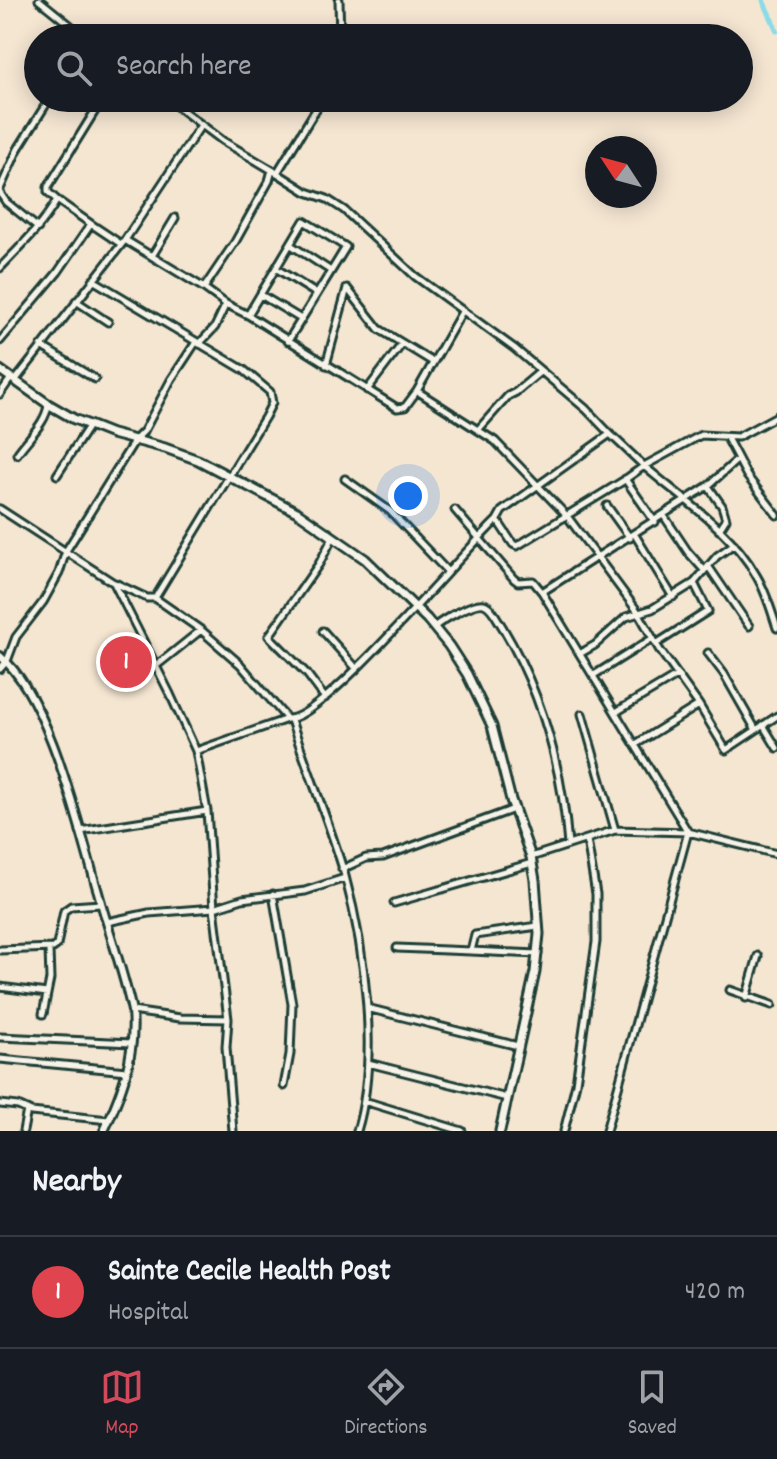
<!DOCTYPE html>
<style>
body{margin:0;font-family:Dekko,sans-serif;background:#242831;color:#f1f3f6}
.compass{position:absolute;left:585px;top:136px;width:72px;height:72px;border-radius:50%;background:#171b24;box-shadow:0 4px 20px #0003;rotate:306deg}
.you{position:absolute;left:408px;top:496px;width:28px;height:28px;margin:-20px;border:6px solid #fff;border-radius:50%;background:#1a73e8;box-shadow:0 0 0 12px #1a73e833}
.badge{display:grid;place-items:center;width:52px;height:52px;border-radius:50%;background:#d1495b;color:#fff;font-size:26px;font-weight:700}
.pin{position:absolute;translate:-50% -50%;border:4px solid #fff;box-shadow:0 2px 8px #0006}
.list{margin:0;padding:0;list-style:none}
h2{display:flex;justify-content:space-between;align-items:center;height:104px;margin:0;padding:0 32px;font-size:34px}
h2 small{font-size:26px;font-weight:400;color:#9ea1a6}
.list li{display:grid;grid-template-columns:52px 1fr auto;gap:24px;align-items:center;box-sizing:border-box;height:112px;padding:0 32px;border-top:2px solid #363941}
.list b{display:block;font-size:30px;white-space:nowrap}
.list p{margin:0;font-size:26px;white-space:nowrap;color:#9ea1a6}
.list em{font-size:26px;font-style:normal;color:#9ea1a6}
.icon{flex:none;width:44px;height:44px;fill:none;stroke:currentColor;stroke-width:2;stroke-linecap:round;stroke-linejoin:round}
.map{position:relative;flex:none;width:777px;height:1131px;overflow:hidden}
.search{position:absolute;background:#171b24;box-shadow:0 4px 20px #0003;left:24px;right:24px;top:24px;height:88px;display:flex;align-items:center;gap:20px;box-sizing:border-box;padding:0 28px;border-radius:44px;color:#9ea1a6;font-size:30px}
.sheet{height:216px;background:#171b24}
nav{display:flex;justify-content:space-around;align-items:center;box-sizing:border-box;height:112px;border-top:2px solid #363941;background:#171b24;font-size:22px;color:#9ea1a6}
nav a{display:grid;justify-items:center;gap:4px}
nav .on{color:#d1495b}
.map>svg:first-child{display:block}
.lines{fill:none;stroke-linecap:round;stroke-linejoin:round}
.canal{stroke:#8bdbe7;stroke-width:5}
.minor-casing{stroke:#1f3d34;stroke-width:11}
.tertiary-casing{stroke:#1f3d34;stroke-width:12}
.secondary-casing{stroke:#1f3d34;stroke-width:13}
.minor{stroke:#f7f3e8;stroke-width:5}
.tertiary{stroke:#f7f3e8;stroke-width:6}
.secondary{stroke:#f7f3e8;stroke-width:7}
</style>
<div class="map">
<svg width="777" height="1131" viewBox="0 0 777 1131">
<rect width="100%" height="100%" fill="#f5e6d2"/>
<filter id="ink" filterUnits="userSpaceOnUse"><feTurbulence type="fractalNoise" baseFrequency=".0125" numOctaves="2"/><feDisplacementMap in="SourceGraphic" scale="16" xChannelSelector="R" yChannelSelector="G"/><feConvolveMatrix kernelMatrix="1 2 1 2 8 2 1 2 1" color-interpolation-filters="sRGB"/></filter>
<g filter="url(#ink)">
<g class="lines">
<!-- canal -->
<path class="canal" d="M763,0L777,31"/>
<defs>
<path id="minor" d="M39,0L86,38
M339,0L340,38
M166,98L223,141L272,170
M323,98L277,173L272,170L269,181L235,242L204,288L226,304L248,315L397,408L405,407L417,391L495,441L567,516L638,612L659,649L699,705
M277,173L307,192L327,199L344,210L415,276L514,348L586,409L610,434
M0,189L18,149L50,98
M0,193L6,202L38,228
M91,224L121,244
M125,240L204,288
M291,245L331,271
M152,256L175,218
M0,268C21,246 42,226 57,200L48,192V187L103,98
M277,269L317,294
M93,280L244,370L270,392L272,403L265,417L155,598L201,630L240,664L287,719
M261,295L301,319
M76,301L108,322
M248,315L304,221L346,247L288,341
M0,341L58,272L91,224L57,200
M199,344L215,327L226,304
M41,346L95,379
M326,365L347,288L379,329L433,362
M15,381L125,240L201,125
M367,390L402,344
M417,391L463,310
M0,394L11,378
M478,430L508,396L516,392L541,371
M727,438L747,476L777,515
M17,454C28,438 47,422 48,404
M57,475L89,426
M345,479L390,511L447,571
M625,479L655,522
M607,506L630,538
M0,509L114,583L170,694L196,751L207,811L214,908L228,1019L226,1047L233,1131
M455,510L514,579L518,582L533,581L542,592L688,832L777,854
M664,516L688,552L704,570
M497,520L513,544L517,546L623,481L644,466C682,499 730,529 756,575C766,591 771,610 777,628
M719,530L726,519L722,506L708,486L737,460
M635,535L673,597
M708,566L749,626
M115,583L147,598H155
M542,592L708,486
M434,627C443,620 474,601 484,604C492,606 498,621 503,628C543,695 562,767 568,845
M323,631L356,668
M656,644L708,611L694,583
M581,653L595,645L626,617L652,609L694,583L717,556L734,544
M708,653L724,674L756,730
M156,666L201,630
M0,669L7,661L16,637L43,602L59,573L66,551L135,440L144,431L171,380L196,342
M594,675L653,638
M325,698L307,674L269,636L319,564L333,537
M616,712L678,675
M582,714L615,830
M291,720C308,772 330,824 345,876C365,949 379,1058 357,1131
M763,725L777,748
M636,744L699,705L726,750L777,716
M196,751L287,719C322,722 462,552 497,520L502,511L610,434L644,466L701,435L738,437L777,416
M80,831L207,811
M531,857L615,830L688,832L606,1131
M342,869L366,858L383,857L514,809
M273,894L292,1004L290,1054L284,1086
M394,903L532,863
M107,922L149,913L214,908L242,899L305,891L345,878
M397,948L471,951L475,935L538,926
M0,950L53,948L57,945L64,911L71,906L101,904
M471,951L538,954
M0,987L47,993
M730,990L772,1005
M746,998L758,956
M367,1008L518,1046
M132,1011L180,1018L228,1019
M43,1014L50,979L49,950
M0,1037L132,1043
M0,1059L127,1071
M368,1063L507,1098
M364,1101L462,1131
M0,1104L18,1106L31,1112L109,1120
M23,1131L27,1110
M564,1131L576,1083L596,942V894L587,840"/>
<path id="tertiary" d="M0,656C50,697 79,829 98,892C109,932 123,971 132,1011C136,1055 122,1092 104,1131"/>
<path id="secondary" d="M0,370L48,404L74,419L112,434L165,448L198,460L297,512L365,559L427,619L449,646L467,674L492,726L511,800L531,857L535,880L539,934L535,972L500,1131"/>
</defs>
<!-- minor casing -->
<use href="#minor" class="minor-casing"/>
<!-- tertiary casing -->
<use href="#tertiary" class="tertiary-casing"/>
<!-- secondary casing -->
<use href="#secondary" class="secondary-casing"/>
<!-- minor -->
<use href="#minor" class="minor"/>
<!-- tertiary -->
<use href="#tertiary" class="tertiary"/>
<!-- secondary -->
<use href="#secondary" class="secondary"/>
</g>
</g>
</svg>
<svg class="compass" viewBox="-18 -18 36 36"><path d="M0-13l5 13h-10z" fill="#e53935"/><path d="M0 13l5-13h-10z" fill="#9ea1a6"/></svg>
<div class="you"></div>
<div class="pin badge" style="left:126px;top:662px;background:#e0444e">1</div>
<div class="search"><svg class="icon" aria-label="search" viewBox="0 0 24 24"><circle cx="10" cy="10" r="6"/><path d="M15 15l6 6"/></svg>Search here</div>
</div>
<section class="sheet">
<h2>Nearby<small></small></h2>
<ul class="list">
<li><span class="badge" style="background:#e0444e">1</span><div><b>Sainte Cecile Health Post</b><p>Hospital</p></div><em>420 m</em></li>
</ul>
</section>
<nav>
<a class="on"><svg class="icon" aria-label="map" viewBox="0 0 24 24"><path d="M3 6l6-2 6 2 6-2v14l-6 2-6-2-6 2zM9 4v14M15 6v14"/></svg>Map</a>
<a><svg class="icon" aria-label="directions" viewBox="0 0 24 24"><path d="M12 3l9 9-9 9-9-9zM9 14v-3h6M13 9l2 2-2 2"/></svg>Directions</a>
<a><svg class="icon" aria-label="saved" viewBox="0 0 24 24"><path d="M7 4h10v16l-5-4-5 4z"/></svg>Saved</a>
</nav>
